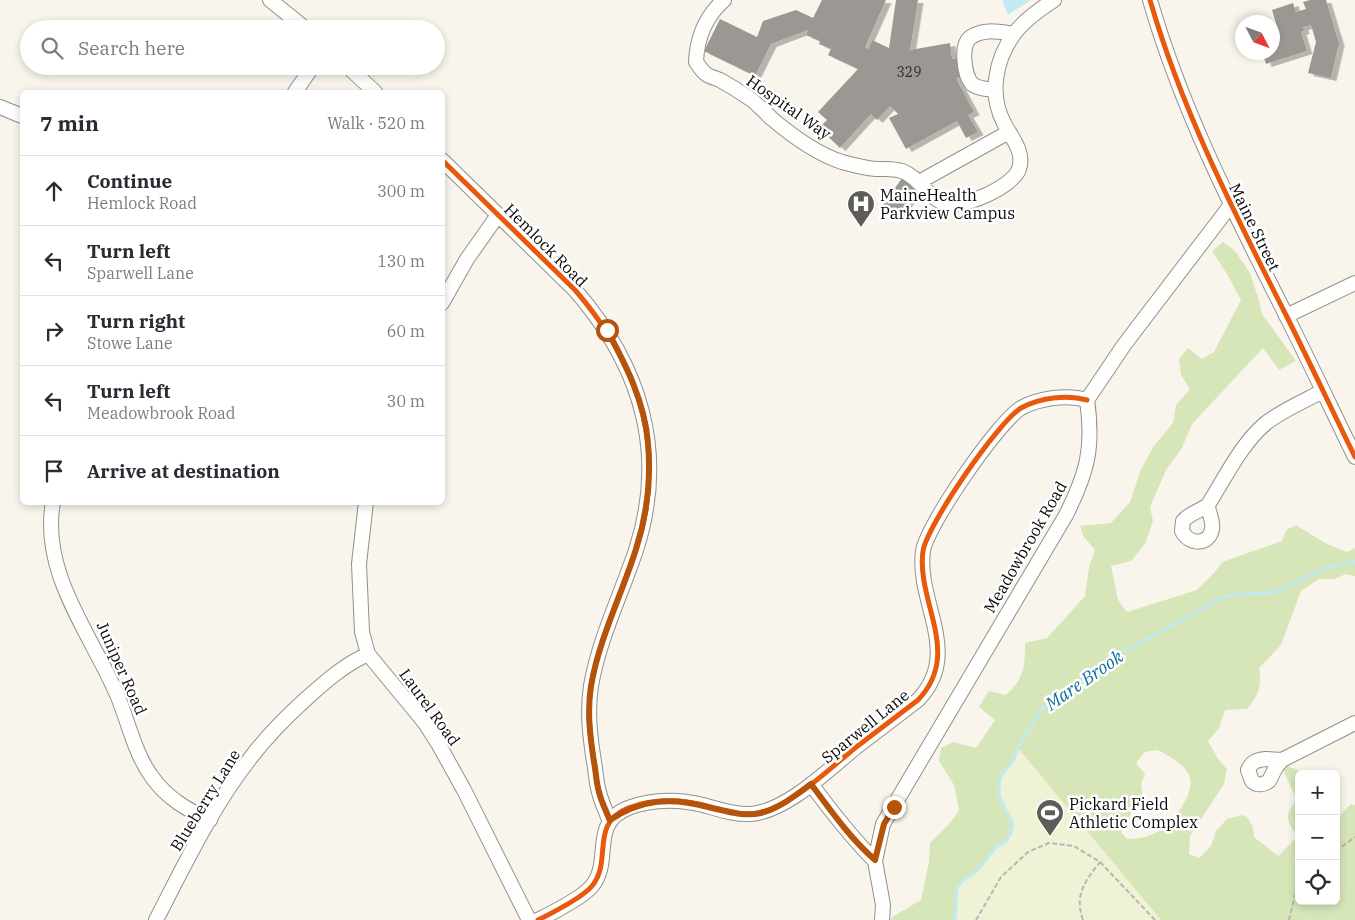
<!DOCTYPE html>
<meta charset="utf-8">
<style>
body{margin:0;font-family:"IBM Plex Serif",serif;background:#f7f7f7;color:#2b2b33}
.controls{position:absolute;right:15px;bottom:15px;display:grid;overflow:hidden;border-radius:8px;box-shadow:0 2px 8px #0003}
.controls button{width:45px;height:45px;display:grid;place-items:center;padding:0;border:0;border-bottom:1px solid #e1e1e2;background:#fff;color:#2b2b33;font:25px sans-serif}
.compass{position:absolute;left:1235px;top:15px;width:45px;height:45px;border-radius:50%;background:#fff;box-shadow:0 2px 8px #0003;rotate:131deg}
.stop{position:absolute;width:15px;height:15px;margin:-11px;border:4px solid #b45309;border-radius:50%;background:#fff}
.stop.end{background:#b45309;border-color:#fff;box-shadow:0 1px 5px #0008}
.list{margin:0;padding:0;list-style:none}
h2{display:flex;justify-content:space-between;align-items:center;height:65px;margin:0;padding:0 20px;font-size:21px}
h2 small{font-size:16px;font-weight:400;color:#7c7c81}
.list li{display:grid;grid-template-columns:32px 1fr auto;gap:15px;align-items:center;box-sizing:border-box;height:70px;padding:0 20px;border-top:1px solid #e1e1e2}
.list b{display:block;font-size:19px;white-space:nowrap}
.list p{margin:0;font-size:16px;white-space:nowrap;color:#7c7c81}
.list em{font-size:16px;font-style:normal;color:#7c7c81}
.icon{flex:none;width:28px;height:28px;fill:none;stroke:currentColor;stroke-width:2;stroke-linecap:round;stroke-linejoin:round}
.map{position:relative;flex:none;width:1355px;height:920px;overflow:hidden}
.search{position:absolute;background:#fff;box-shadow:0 2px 8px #0003;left:20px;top:20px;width:425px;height:55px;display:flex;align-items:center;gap:12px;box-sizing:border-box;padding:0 18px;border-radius:28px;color:#7c7c81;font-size:19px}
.panel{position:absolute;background:#fff;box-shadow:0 2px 8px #0003;left:20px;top:90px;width:425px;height:415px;border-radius:8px}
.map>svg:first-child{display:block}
.forest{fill:#d6e6b9;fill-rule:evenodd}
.pitch{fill:#eff2d5}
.water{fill:#c2e9f4}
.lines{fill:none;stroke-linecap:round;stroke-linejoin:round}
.stream{stroke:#c2e9f4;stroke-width:3}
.building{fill:#9b9893;filter:url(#shadow)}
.minor-casing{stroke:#92908c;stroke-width:16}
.path{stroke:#b7b6b5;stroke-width:2;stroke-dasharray:5 2.5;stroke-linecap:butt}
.minor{stroke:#fefefc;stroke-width:14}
.cycleway-casing{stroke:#fff;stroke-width:8}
.cycleway{stroke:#e8590c;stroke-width:5}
.route{stroke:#b45309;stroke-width:6}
.labels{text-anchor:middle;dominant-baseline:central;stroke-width:5;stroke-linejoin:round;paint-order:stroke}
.number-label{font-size:14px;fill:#2e2e2c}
.street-label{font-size:16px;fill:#0a0a0a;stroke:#fff}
.poi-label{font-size:16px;fill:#0a0a0a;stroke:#fff;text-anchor:start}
.water-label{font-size:18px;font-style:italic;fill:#11709d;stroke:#fff}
</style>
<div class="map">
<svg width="1355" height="920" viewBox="0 0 1355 920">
<defs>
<filter id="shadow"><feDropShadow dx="5.5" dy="3" stdDeviation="0" flood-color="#0004"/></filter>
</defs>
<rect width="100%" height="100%" fill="#f9f5ec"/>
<!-- forest -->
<path class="forest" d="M1223,242L1235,251L1250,273L1258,297L1262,314L1296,361L1279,370L1263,348L1192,424L1182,448L1166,470L1150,507L1153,521L1145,544L1131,561L1111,566L1118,600L1127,612L1197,590L1214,573L1222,562L1282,541L1286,530L1296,525L1325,543L1347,552L1355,548V576L1346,574L1334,579H1319L1301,591L1281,645L1259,668C1262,687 1259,694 1247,709L1225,710L1219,728L1208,741L1218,759L1227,769L1224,784L1190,836L1189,854L1199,858L1211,846L1216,831L1227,819L1242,815L1247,817L1253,827L1254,837L1278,856L1297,837C1287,821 1283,815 1297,800L1283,770L1287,766L1298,770L1301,774H1299V901H1336V823L1343,812L1351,804L1355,805V920H891L892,917L921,900L929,862L930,843L951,822L959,810L954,785L939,761L941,748L953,742L976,748L995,720L979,707L989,691L1006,695C1024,679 1025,667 1025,643L1047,638L1085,596L1089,567L1095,550L1084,537L1080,526L1111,523L1130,502L1140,472L1153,447L1173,423L1176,405L1190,389L1181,375L1179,359L1188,348L1202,359L1214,352L1241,300L1227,274L1212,251ZM1158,750C1168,756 1187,765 1190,778C1194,796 1172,824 1157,832C1148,837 1138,839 1127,839L1121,832L1130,815L1143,800L1141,784L1145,774L1136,763L1145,752Z"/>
<!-- pitch -->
<path class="pitch" d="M1018,748L1161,920H955L957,888L962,881L977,871L995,848L1006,841L1011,833L1013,824C1005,810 993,792 1002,775C1008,765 1014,760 1018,748Z"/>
<!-- water -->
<path class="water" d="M1002,0H1031L1008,15Z"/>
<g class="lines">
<!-- stream -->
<path class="stream" d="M955,920L957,888L962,881L977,871L995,848L1006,841L1011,833L1013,824L999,796V786L1001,776L1014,759L1018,748L1040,711L1105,662L1226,596L1276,592L1325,568L1355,562"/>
</g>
<!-- building -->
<path class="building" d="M822,0H886L865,47L869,49L872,40L889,48L896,0H918L910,50L950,43L952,59L962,57L965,76L956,78L974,112L968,115L978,132L966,138L957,121L906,149L889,118L898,114L890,106L877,120L871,114L840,148L819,128L827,120L818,112L858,69L828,55L831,49L819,44L820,41L806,35L808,30L771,44L755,76L704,51L720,19L757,37L763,21L796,10L813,18Z
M1310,0H1326L1339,43L1331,78L1308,73L1316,42L1311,25L1303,27L1304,31L1301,32L1307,51L1266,64L1262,52H1272V38L1278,37L1277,33H1279L1272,10L1293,3L1296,12L1306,9L1303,2Z
M903,177L918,188L896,218L881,207Z"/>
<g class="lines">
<defs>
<path id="minor" d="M270,0L306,29
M724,0C706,16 697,38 696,62C699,66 702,71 706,74C710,77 715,78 720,80C731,86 742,93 752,100C759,106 765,112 771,118C791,135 817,154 842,162C853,165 864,168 876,169C884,169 893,168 902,171C919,177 927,197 944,203C961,210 1013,187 1019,169C1025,152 1011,137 1004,123C989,95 995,60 1014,34C1024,20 1040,9 1054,0
M1150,0C1182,111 1235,214 1287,317C1310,363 1332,410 1355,457
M347,66L375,92
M995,90C988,89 978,89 972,84C964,75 960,44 971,37C984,28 1000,32 1014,34
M295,92L313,66
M0,107L22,116
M442,160L575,290C640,365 668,452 636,550C621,595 599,639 591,686C587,712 590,736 594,762C596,772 596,782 599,792C601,801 606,811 609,820
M919,182L1009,132
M442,303L467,259L498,215
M1286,316L1355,283
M53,502C40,573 92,635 118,697C129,724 135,754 152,777C167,798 187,810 210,820
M366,502L359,564L362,632L368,654L425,723L439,745L464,790L529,920
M1208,505C1225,478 1241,444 1266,423C1283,410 1304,401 1323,391
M1208,505C1208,513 1214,521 1212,529C1209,546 1189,545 1182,531L1183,521C1190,513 1200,511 1208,505Z
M1266,759L1282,760L1276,767L1269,781C1263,785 1258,786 1252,781L1248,770C1252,761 1257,760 1266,759Z
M1282,760L1355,723
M811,784C831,811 851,837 875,861
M156,920C185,864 213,805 252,756C268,735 287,716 307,698C326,681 344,665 368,654
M538,920C552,913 583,897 592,886C613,860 589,824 628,808C652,799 678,799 703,805C718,809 734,815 751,814C787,811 828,770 855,748C876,732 897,716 918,700C963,653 916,603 923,551C927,525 998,422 1021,408C1039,398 1067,394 1087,400
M882,920L883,905L875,861L883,824L1066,515C1087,473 1094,448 1087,400L1124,345L1230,206"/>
</defs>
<!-- minor casing -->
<use href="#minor" class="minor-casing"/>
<!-- path -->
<path class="path" d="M1336,851L1355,837
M976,920L1001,877L1028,852L1049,843L1074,846L1100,862L1155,920
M1083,920C1074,895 1085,881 1100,862
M1289,920L1299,879"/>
<!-- minor -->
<use href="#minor" class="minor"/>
<defs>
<path id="cycleway" d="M1150,0C1182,111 1235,214 1287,317C1310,363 1332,410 1355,457
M442,160L575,290C640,365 668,452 636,550C621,595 599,639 591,686C587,712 590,736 594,762C596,772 596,782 599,792C601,801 606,811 609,820
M538,920C552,913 583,897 592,886C613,860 589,824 628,808C652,799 678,799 703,805C718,809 734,815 751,814C787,811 828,770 855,748C876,732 897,716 918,700C963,653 916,603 923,551C927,525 998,422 1021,408C1039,398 1067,394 1087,400"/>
</defs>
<!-- cycleway casing -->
<use href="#cycleway" class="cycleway-casing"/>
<!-- cycleway -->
<use href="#cycleway" class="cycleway"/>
</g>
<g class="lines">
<!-- route -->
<path class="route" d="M607,330C626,365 645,403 648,443C651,478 647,515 636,549C622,594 599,639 591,686C587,712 590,736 594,762C596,771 596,782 599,792C601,801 606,811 610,820C642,799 671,797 708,807C726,811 743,817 761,813C780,808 796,795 811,784C831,811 850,838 875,860L884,824L894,807"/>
</g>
<!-- icons -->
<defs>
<symbol id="hospital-pin" viewBox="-11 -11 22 30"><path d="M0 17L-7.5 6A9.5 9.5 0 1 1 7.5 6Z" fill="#5e5c59" stroke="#fff"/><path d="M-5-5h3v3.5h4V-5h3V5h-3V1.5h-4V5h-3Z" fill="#fff"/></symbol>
<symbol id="stadium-pin" viewBox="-11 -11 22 30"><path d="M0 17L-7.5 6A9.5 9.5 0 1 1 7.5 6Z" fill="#5e5c59" stroke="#fff"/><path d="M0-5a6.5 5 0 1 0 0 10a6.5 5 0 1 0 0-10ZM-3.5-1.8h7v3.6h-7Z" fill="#fff"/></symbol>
</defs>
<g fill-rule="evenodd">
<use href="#hospital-pin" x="845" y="188" width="32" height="43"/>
<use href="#stadium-pin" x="1034" y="797" width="32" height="43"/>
</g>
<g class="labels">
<!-- number labels -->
<g class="number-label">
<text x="909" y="72">329</text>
</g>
<!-- street labels -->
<g class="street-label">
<text transform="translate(789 107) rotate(35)">Hospital Way</text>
<text transform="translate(1255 227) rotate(64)">Maine Street</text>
<text transform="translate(546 245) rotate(45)">Hemlock Road</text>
<text transform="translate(1025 547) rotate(-60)">Meadowbrook Road</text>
<text transform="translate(122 668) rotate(66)">Juniper Road</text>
<text transform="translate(430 707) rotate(54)">Laurel Road</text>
<text transform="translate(865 726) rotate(-39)">Sparwell Lane</text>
<text transform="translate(205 800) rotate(-58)">Blueberry Lane</text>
</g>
<!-- poi labels -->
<g class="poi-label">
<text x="880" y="195">MaineHealth<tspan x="880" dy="18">Parkview Campus</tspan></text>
<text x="1069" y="804">Pickard Field<tspan x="1069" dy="18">Athletic Complex</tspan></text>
</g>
<!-- water labels -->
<g class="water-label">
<text transform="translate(1084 680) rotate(-35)">Mare Brook</text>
</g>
</g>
</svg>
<div class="controls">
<button>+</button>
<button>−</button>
<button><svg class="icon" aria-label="locate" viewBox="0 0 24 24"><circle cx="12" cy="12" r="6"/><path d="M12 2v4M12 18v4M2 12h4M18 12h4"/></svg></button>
</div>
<svg class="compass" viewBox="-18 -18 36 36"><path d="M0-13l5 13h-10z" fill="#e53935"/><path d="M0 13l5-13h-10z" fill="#7c7c81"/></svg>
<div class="stop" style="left:607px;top:330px"></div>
<div class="stop end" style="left:894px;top:807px"></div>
<div class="search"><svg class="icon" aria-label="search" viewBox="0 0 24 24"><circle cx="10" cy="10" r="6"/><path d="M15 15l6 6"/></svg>Search here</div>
<section class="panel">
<h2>7 min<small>Walk · 520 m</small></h2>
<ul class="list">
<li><svg class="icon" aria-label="ahead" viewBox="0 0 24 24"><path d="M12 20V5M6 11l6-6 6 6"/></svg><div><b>Continue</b><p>Hemlock Road</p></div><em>300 m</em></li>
<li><svg class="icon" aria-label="left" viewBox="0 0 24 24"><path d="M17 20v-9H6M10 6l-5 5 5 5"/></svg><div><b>Turn left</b><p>Sparwell Lane</p></div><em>130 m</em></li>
<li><svg class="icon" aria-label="right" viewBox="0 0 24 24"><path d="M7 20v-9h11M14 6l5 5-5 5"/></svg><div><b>Turn right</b><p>Stowe Lane</p></div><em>60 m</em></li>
<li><svg class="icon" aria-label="left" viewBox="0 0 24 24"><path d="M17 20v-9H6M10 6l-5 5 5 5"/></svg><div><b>Turn left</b><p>Meadowbrook Road</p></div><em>30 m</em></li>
<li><svg class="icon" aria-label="arrive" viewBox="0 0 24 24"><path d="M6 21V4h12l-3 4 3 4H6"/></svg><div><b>Arrive at destination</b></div></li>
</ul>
</section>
</div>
